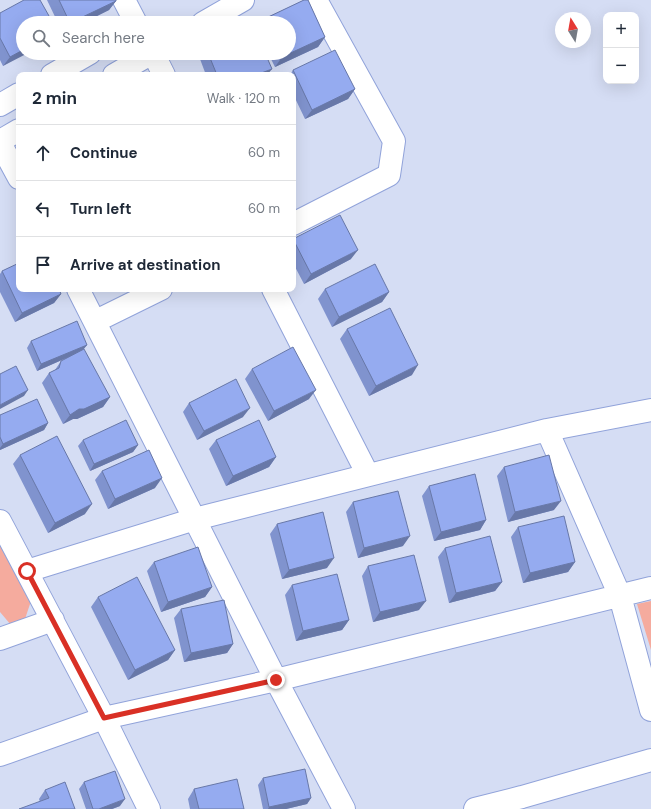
<!DOCTYPE html>
<meta charset="utf-8">
<style>
body{margin:0;font-family:"DM Sans",sans-serif;background:#f6f6f7;color:#1f2937}
.controls{position:absolute;right:12px;top:12px;display:grid;overflow:hidden;border-radius:8px;box-shadow:0 4px 16px #0002}
.controls button{width:36px;height:36px;display:grid;place-items:center;padding:0;border:0;border-bottom:1px solid #e0e1e3;background:#fff;color:#1f2937;font:20px sans-serif}
.compass{position:absolute;left:555px;top:12px;width:36px;height:36px;border-radius:50%;background:#fff;box-shadow:0 4px 16px #0002;rotate:349deg}
.stop{position:absolute;width:12px;height:12px;margin:-9px;border:3px solid #d93025;border-radius:50%;background:#fff}
.stop.end{background:#d93025;border-color:#fff;box-shadow:0 1px 4px #0008}
.list{margin:0;padding:0;list-style:none}
h2{display:flex;justify-content:space-between;align-items:center;height:52px;margin:0;padding:0 16px;font-size:17px}
h2 small{font-size:13px;font-weight:400;color:#747a83}
.list li{display:grid;grid-template-columns:26px 1fr auto;gap:12px;align-items:center;box-sizing:border-box;height:56px;padding:0 16px;border-top:1px solid #e0e1e3}
.list b{display:block;font-size:15px;white-space:nowrap}
.list em{font-size:13px;font-style:normal;color:#747a83}
.icon{flex:none;width:22px;height:22px;fill:none;stroke:currentColor;stroke-width:2;stroke-linecap:round;stroke-linejoin:round}
.map{position:relative;flex:none;width:651px;height:809px;overflow:hidden}
.search{position:absolute;background:#fff;box-shadow:0 4px 16px #0002;left:16px;top:16px;width:280px;height:44px;display:flex;align-items:center;gap:10px;box-sizing:border-box;padding:0 14px;border-radius:22px;color:#747a83;font-size:15px}
.panel{position:absolute;background:#fff;box-shadow:0 4px 16px #0002;left:16px;top:72px;width:280px;height:220px;border-radius:8px}
.map>svg:first-child{display:block}
.green{fill:#f5ab9e}
.lines{fill:none;stroke-linecap:round;stroke-linejoin:round}
.minor-casing{stroke:#91a3da;stroke-width:24}
.minor{stroke:#fff;stroke-width:22}
.wall{fill:#8093ce}
.shaded-wall{fill:#6878a8}
.building{fill:#95abf0;stroke:#6878a8}
.route{stroke:#d93025;stroke-width:5}
</style>
<div class="map">
<svg width="651" height="809" viewBox="0 0 651 809">
<rect width="100%" height="100%" fill="#d5ddf4"/>
<!-- green -->
<path class="green" d="M0,543L32,598L25,619L11,625L0,612Z
M651,601V650L637,604Z"/>
<g class="lines">
<defs>
<path id="minor" d="M124,0L136,23
M203,23L243,0
M153,53L164,75
M52,75L90,53
M114,75L152,53
M0,105L19,94
M0,141L19,130
M0,143L19,178
M293,224L389,175L394,141L316,0
M78,289L276,680L344,809
M273,289L368,475
M96,321L161,289
M547,430L620,596L651,710
M0,521L104,718L149,809
M27,571L195,519L547,430L651,410
M0,639L53,620
M0,755L104,718L276,680L651,588
M475,809L522,797L651,760"/>
</defs>
<!-- minor casing -->
<use href="#minor" class="minor-casing"/>
<!-- minor -->
<use href="#minor" class="minor"/>
</g>
<!-- wall -->
<path class="wall" d="M47,0H116V1L109,10L83,23H58Z
M304,0H308L325,37L318,47L275,67L268,53H289V23H261L264,19Z
M0,13L23,53L3,66L0,60Z
M204,53H265L267,75H206L200,59Z
M293,70L355,89L348,99L305,119L293,94V75H290Z
M293,239L351,259L304,284L293,263Z
M2,271L61,294L54,303L15,322L0,292V274Z
M325,289L389,292L382,302L332,327L318,299Z
M347,329L412,375L369,396L340,339Z
M31,341L87,345L83,350L110,397L103,407L77,419H73L63,424L42,383L49,373L55,370L61,361L71,356L37,371L27,348Z
M252,369L309,399L268,421L245,379Z
M189,403L243,417L197,440L183,412Z
M0,415L48,423L44,430L0,450Z
M83,440L138,445L133,452L90,471L78,446Z
M216,440L276,457L269,467L226,486L209,449Z
M20,455L85,514L48,533L13,464Z
M504,467L554,510L508,522L497,476Z
M102,471L155,488L108,509L95,480Z
M429,486L486,520L480,530L434,541L422,496Z
M353,502L403,546L358,558L346,512Z
M277,524L327,568L282,579L270,534Z
M518,527L575,562L568,572L523,583L511,537Z
M445,548L502,582L495,591L449,603L438,557Z
M154,562L212,587L205,597L161,612L147,571Z
M368,566L419,610L373,622L362,576Z
M292,585L349,620L342,630L296,641L285,595Z
M98,597L175,650L168,660L128,680L91,607Z
M181,609L233,644L227,653L184,662L174,618Z
M263,778L311,798L307,804L286,809H263L258,785Z
M84,782L120,806L112,809H86L79,789Z
M194,789L244,809H190L188,799Z
M45,790L75,809L40,802L39,799Z"/>
<!-- shaded-wall -->
<path class="shaded-wall" d="M116,1L109,10L83,23H70Z
M325,37L318,47L275,67L282,57Z
M23,50V53H28L3,66L10,57Z
M272,69L267,75H256Z
M355,89L348,99L305,119L312,110Z
M358,250L351,259L304,284L311,274Z
M389,292L382,302L332,327L339,317Z
M61,294L54,303L15,322L22,313Z
M87,345L82,351L37,371L41,364Z
M418,365L412,375L369,396L376,386Z
M28,390L24,396L0,409V405Z
M316,390L309,399L268,421L274,411Z
M110,397L103,407L77,419H73L63,424L70,415L79,409Z
M250,408L243,417L197,440L204,431Z
M48,423L44,430L0,450V448L3,444Z
M138,445L133,452L90,471L94,464Z
M276,457L269,467L226,486L233,476Z
M162,478L155,488L108,509L115,499Z
M561,501L554,510L508,522L515,512Z
M92,504L85,514L48,533L55,523Z
M486,520L480,530L434,541L441,532Z
M410,536L403,546L358,558L364,548Z
M334,558L327,568L282,579L289,570Z
M575,562L568,572L523,583L530,573Z
M502,582L495,591L449,603L456,593Z
M212,587L205,597L161,612L168,602Z
M426,601L419,610L373,622L380,612Z
M349,620L342,630L296,641L303,631Z
M233,644L227,653L184,662L191,653Z
M175,650L168,660L128,680L135,670Z
M311,798L307,804L286,809H268L269,807Z
M125,799L120,806L112,809H99Z"/>
<!-- building -->
<path class="building" d="M24,0H40L53,23H23V50L10,57L0,38V13Z
M59,0H116V1L70,23Z
M304,0H308L325,37L282,57L280,53H289V23H266L264,19Z
M335,50L355,89L312,110L293,70Z
M208,53H265L272,69L256,75H217Z
M340,215L358,250L311,274L293,239Z
M19,263V289H59L61,294L22,313L2,271Z
M375,264L389,292L339,317L325,289Z
M390,308L418,365L376,386L347,329Z
M77,321L87,345L41,364L31,341Z
M293,347L316,390L274,411L252,369Z
M84,349L110,397L84,409H79L70,415L49,373L59,368L61,361Z
M16,366L28,390L0,405V374Z
M236,379L250,408L204,431L189,403Z
M37,399L48,423L3,444L0,437V415Z
M126,420L138,445L94,464L83,440Z
M259,420L276,457L233,476L216,440Z
M57,436L92,504L55,523L20,455Z
M149,450L162,478L115,499L102,471Z
M549,455L561,501L515,512L504,467Z
M475,474L486,520L441,532L429,486Z
M398,491L410,536L364,548L353,502Z
M323,512L334,558L289,570L277,524Z
M564,516L575,562L530,573L518,527Z
M490,536L502,582L456,593L445,548Z
M198,547L212,587L168,602L154,562Z
M414,555L426,601L380,612L368,566Z
M337,574L349,620L303,631L292,585Z
M137,577L175,650L135,670L98,597Z
M224,600L233,644L191,653L181,609Z
M305,769L311,798L269,807L263,778Z
M115,771L125,799L99,809H93L84,782Z
M237,779L244,809H199L194,789Z
M65,782L75,809H19L49,798L45,790Z"/>
<g class="lines">
<!-- route -->
<path class="route" d="M27,571L104,718L276,680"/>
</g>
</svg>
<div class="controls">
<button>+</button>
<button>−</button>
</div>
<svg class="compass" viewBox="-18 -18 36 36"><path d="M0-13l5 13h-10z" fill="#e53935"/><path d="M0 13l5-13h-10z" fill="#747a83"/></svg>
<div class="stop" style="left:27px;top:571px"></div>
<div class="stop end" style="left:276px;top:680px"></div>
<div class="search"><svg class="icon" aria-label="search" viewBox="0 0 24 24"><circle cx="10" cy="10" r="6"/><path d="M15 15l6 6"/></svg>Search here</div>
<section class="panel">
<h2>2 min<small>Walk · 120 m</small></h2>
<ul class="list">
<li><svg class="icon" aria-label="ahead" viewBox="0 0 24 24"><path d="M12 20V5M6 11l6-6 6 6"/></svg><div><b>Continue</b></div><em>60 m</em></li>
<li><svg class="icon" aria-label="left" viewBox="0 0 24 24"><path d="M17 20v-9H6M10 6l-5 5 5 5"/></svg><div><b>Turn left</b></div><em>60 m</em></li>
<li><svg class="icon" aria-label="arrive" viewBox="0 0 24 24"><path d="M6 21V4h12l-3 4 3 4H6"/></svg><div><b>Arrive at destination</b></div></li>
</ul>
</section>
</div>
